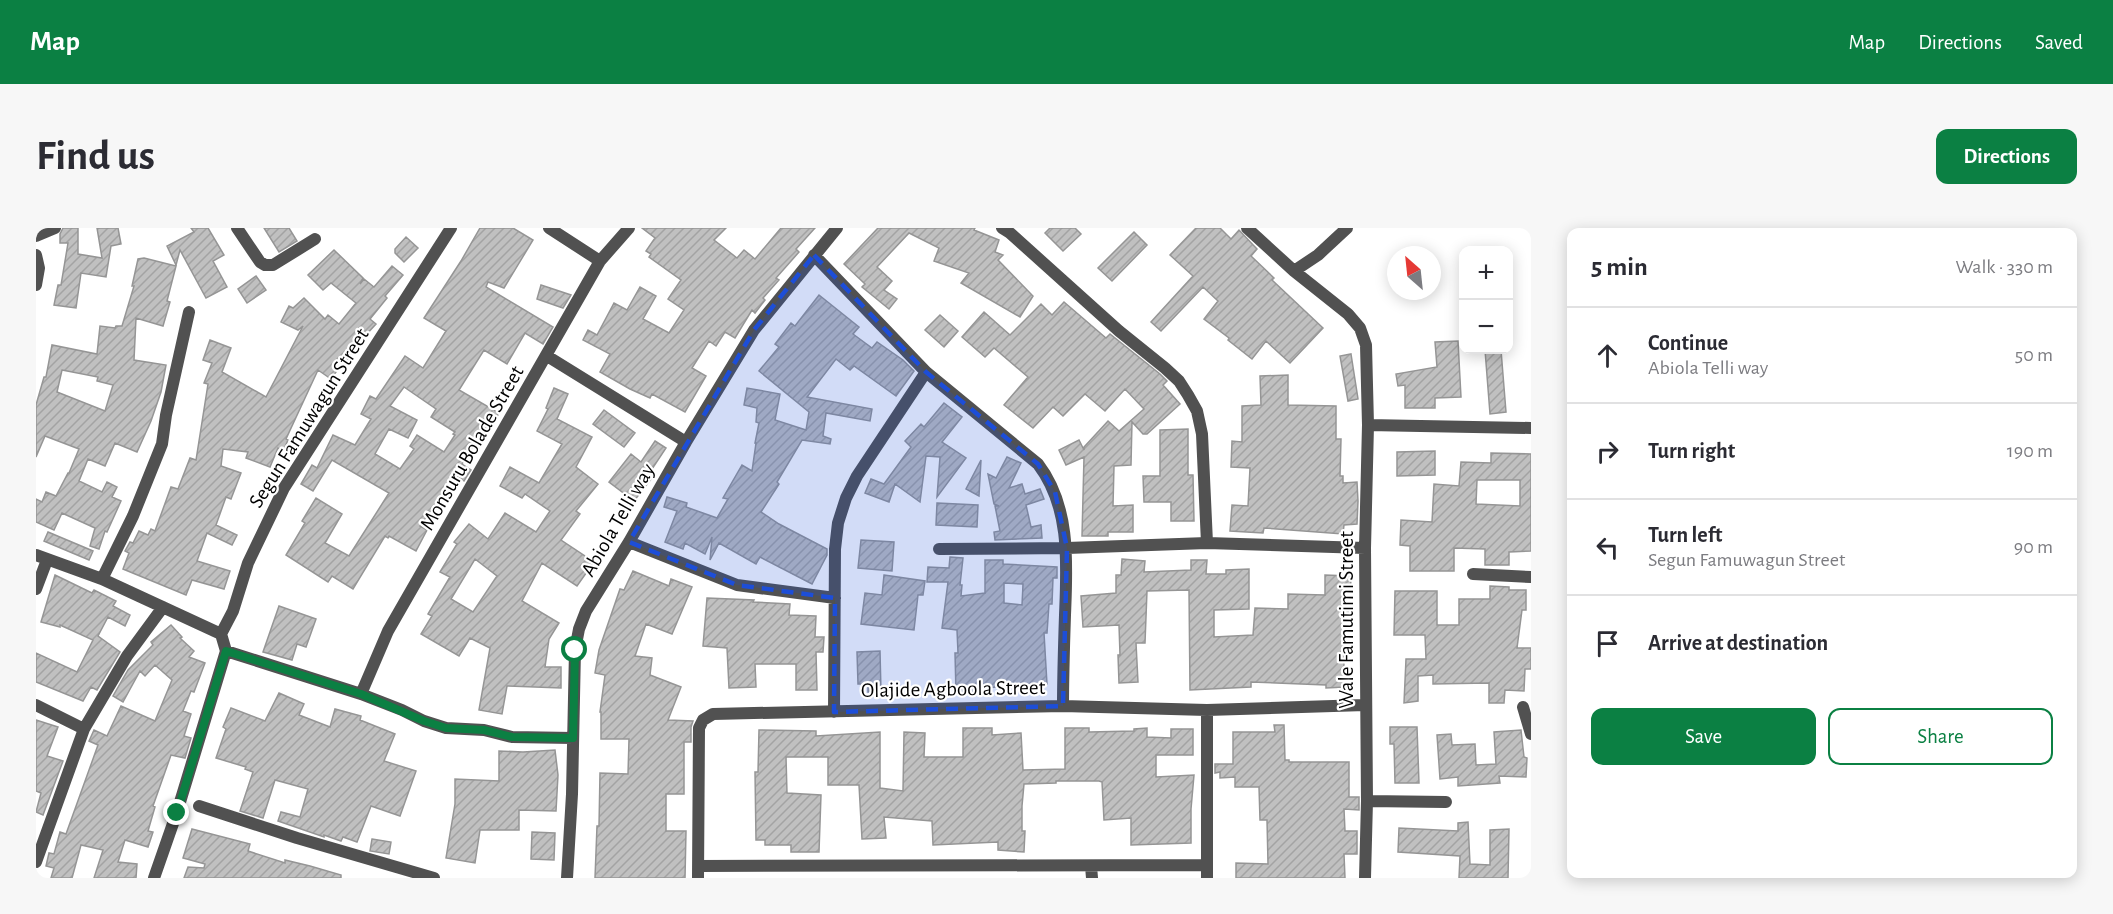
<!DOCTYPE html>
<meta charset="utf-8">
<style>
body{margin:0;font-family:"Alegreya Sans",sans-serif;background:#f7f7f7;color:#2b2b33}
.controls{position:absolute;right:18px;top:18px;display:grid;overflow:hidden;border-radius:12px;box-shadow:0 3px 15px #0003}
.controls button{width:54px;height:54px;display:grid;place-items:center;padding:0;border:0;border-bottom:2px solid #e1e1e2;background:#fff;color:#2b2b33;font:30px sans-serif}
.compass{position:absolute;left:1351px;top:18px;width:54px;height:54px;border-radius:50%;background:#fff;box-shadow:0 3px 15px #0003;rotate:333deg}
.stop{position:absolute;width:18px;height:18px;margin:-14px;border:4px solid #0b8043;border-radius:50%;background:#fff}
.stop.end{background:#0b8043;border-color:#fff;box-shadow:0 2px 6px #0008}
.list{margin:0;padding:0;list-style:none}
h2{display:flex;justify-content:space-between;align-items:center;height:78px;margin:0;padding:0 24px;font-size:26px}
h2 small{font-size:20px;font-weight:400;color:#7c7c81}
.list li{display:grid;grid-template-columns:39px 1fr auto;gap:18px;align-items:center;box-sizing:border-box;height:96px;padding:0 24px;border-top:2px solid #e1e1e2}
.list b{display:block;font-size:22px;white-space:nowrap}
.list p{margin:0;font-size:20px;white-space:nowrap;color:#7c7c81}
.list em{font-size:20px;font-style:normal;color:#7c7c81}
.actions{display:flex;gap:12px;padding:18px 24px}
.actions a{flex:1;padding:14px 0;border:2px solid #0b8043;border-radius:12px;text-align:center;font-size:21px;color:#0b8043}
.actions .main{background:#0b8043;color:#fff}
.icon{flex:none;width:33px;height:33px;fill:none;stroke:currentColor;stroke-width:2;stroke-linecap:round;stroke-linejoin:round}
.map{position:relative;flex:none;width:1495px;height:650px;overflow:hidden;border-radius:12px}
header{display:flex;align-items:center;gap:36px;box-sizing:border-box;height:84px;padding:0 30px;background:#0b8043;color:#fff}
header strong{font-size:28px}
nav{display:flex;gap:33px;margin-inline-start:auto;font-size:21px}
.intro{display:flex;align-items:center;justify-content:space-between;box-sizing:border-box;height:144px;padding:0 36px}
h1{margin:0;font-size:42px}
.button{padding:15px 27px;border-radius:12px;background:#0b8043;color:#fff;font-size:21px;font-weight:700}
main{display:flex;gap:36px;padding:0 36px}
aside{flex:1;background:#fff;border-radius:12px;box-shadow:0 3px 15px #0003}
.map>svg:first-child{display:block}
.building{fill:url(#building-hatch);stroke:#959595;stroke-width:1.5;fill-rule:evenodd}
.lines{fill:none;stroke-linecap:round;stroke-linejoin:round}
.minor{stroke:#515151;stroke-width:12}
.route{stroke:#0b8043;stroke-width:8}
.marked{fill:#1d4ed8;fill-opacity:0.2;stroke:#1d4ed8;stroke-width:4.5;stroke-dasharray:12 8;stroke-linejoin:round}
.labels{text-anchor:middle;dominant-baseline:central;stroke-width:4.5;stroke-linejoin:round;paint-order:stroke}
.street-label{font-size:21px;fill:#000;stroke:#fff}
</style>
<header>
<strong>Map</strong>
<nav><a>Map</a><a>Directions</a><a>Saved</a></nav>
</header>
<div class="intro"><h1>Find us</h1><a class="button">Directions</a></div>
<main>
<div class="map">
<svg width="1495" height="650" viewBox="0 0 1495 650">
<defs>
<pattern id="building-hatch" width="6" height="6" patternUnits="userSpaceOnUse" patternTransform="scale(1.5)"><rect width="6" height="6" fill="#c0c0c0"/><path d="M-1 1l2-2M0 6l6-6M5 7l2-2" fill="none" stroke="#a3a3a3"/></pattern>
</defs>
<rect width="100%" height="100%" fill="#fff"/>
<!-- building -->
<path class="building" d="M27,0H42V26L66,30L61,0H82L85,16L75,18L70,49L45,45L40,80L18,77L22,57H25L32,15H24V6Z
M155,0H172L188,27L177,33L191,59L170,70L144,22L140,37L131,18L158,4Z
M228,0H253L261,13L243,24Z
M444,0H477L497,12L468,60L452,54L450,59L517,99L507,116L489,105L471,136L448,122L423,162L463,185L450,207L448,205L438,220L436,219L426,236L435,242L431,248L428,253L420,247L384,298L391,302L380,323L353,308L352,310L349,308L317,361L296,348L292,354L250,327L269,295L266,293L280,270L306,286L289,315L313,328L353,265L296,232L277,263L265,256L276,237L281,240L297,207L319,217L335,191L325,186L334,168L340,171L369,128L387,140L410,103L388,90L425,33ZM368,159L400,181L395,189L419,204L417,206L419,207L408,224L381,207L374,218L378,221L364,241L339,226L353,201L372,210L381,192L354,178Z
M606,0H690L678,12L701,30L708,22L719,31L745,0H779L760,21L763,24L740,50L743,52L727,70L729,72L719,85L716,82L699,110L689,104L680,118L673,113L656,140L670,148L649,184L616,166L614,170L594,161L564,144L574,126L547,112L552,102L561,107L578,75L591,82L604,59L620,68L607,91L633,105L648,82L632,71L645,52L613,29L615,26L610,23L619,10Z
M842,0H939L938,2L963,12L959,24L967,27L962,32L997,68L984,89L925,55L933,45L898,33L903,20L873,5L841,39L856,53L848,62L861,71L853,81L826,59L829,56L808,36Z
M1014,0H1039L1045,6L1027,23L1009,5Z
M1160,0H1184L1195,11L1203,2L1221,21L1215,28L1238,50L1236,52L1287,100L1254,135L1230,113L1216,131L1192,112L1193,110L1168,91L1182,73L1167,59L1125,103L1115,94L1157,48L1134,27Z
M1098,4L1111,17L1076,53L1062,40Z
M370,9L382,20L368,34L359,25V21Z
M298,22L327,50L324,56L328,51L338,59L356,38L367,47L349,68L351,70L334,91L340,96L328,109L312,132L310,130L295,151L282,142L250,211L252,212L247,223L242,220L234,239L210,230L212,224L187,221L185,238L205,245L195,271L190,269L180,297L201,307L196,317L171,305L161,333L194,343L188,361L156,352L150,367L87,341L93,325L89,323L94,314L97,315L103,303L112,307L115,301L119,303L135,259L142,261L154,230L160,232L172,156L168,155L176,135L167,132L174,112L195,120L186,144L230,169L267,98L262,102L245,94L253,78L257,80L268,70L289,91L292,87L303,96L320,75L295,55L287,62L272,47Z
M108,30L140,38L131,73L134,74L127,98L100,90L98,132L130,137L125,164L115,193L101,224L79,215L69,238L52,231L43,253L66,264L71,254L81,259L76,269L85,273L71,304L69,303L63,321L54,318L59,300L26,285L18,302L0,294V271L6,274L10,264L20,268L32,245H33L43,221L9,208L0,229V177L8,149H10L16,117L61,126L64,98L79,100L80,98H86L98,58H96L102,31ZM26,142L62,149L61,153L77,157L69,183L21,164Z
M220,48L230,62L211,75L202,61Z
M505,57L535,67L527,80L501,71Z
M783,67L823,99L817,106L836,120L841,114L867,132L878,143L860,168L818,138L814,142L800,131L771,169L836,181L834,193L790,185L787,208L795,211L794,216L766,212L741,254L743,256L725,284L743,296L791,321V327L776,356L724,329L720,336L683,315L674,332L676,309L669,326L649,315L647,321L629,314L641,283L628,279L631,269L651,275L650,279L681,290L692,271L687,270L706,237L716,243L720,215H719L723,195L720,194L721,180L708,177L711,160L744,166L739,192L770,202L773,184L723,143L743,119L739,116L755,95L759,98Z
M1028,74L1070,110L1074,106L1124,146L1131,153L1127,157L1144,176L1111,206H1107L1096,194L1095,237L1078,238L1077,278L1097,277V304H1072V308H1046L1048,229L1030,237L1023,222L1043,212L1048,222V219L1072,193L1083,203L1108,181L1089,161L1069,183L1049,166L1027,188L1017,179L997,200L968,177L992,149L958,120L949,129L926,109L948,84L974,107L1005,76L1016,87Z
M904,87L922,103L908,119L889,102Z
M1422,113L1425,169L1399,170V180H1369V157L1362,158L1360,146L1401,139L1399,114Z
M1449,122H1465L1470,184L1454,186Z
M1315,126L1322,171L1312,173L1304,128Z
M1252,147V177L1300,178V211H1305L1304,248H1307V255L1321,254L1322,273L1321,296L1308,297L1307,306L1228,300L1227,305L1194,303L1196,277L1212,278L1214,240L1195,239L1196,213L1206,214V178L1225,177L1224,148Z
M518,160L532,166L521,191L556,209L540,239L562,256L540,283L544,286L525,312L558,334L541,358L506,335L486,373L523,395L513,411L509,439H525V460L471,458L466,486L443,482L454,420L434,410L423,428L385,406L396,388L392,386L414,349L404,344L421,316L418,314L433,296L452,311L469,285L500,304L514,283L489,266L486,270L464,258L474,239L503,255L526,216L501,203L512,181L510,180ZM439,331L461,348L437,384L415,371Z
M908,175L926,189L906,214L930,230L901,269L904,229L890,228L884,274L859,256L853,274L829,265L835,251L848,256L875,219L869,213L885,196L888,199Z
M568,182L599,205L588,219L557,196Z
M1152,201V247H1157L1158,293H1135V274H1108L1107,248H1124V202Z
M619,213L630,220L612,247L616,250L598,273L573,254L595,226L605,234Z
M1399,223V247L1361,248V224Z
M1455,225L1495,226V323L1473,324V337H1449V321L1418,320V343H1374V318L1364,317L1365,292L1396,294L1398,256L1423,258L1425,234L1455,235ZM1441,252H1484V278L1440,276Z
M971,229L985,235L973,260L986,256L989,266L1004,261L1008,271L990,277L995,299L1005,297L1006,310L959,312L958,304L964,303L959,278H963L958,276L952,246L960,250Z
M945,232L943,268L930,261Z
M901,275L942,277L941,299L900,297Z
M12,304L57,323L53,332L8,313Z
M825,312L858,314L856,343L822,340Z
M914,329L927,330L924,357H926L925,368L949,365V332H967V336L1021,339V350H1017L1016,376H1013L1011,405H1008L1011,456L946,460V464L920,465L919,425H922L921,402L906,400L912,354H891L892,339L913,340ZM968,355L987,356L986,377L968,375Z
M1086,331L1109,333L1108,344L1155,342V332H1171L1170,346H1190V342L1213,341V381L1178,382V409L1217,407L1219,380L1252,381V366L1289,367V347L1315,348L1313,403L1315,404V417H1307L1309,459L1290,460V457L1215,454V459L1154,462L1153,362L1111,363L1109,415H1100L1102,454L1083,455L1082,427H1084L1083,397L1047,399L1045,368L1080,365V347H1085Z
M597,343L633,358L635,351L656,359L636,406L610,396L599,428L616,430L614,447L645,459L632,492L657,493L655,499V514H648V566H630V603H650L649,650H559L561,598H563L564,545L592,546L593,511H565V484H564L569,447L559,445L563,422L584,361L588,362Z
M19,347L56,365L58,362L80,373L77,378L94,387L89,398L72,389L62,408L84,424L61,462L55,459L47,473L0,454V425L41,444L57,412L24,397V399L5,394Z
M848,347L889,353L887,367H882L878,402L825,396L829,365L846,367Z
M1454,358L1473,359V362H1490V382H1486L1481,420H1495V441H1489L1488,463L1469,462L1468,475H1453V455L1397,456V447L1382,448V473L1368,475L1370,431H1390L1389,407H1358L1359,363H1401V397H1423V371H1454Z
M671,370L718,372L717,374L754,376L753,387L780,388L779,409H788L787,424H780L781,462H760V436H719L720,459L693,460L691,420L667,418Z
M243,378L280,391L270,419L261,416L256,432L227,424Z
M135,397L146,409L144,410L158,423L153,429L169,435L158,464L155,463L147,483L155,486L148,508L155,510L149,530L135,527L117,578L119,579L112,603L117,604L112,619L89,612L82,634L101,636L100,650H58L67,622L45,617L36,650H15L18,640L10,638L13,625L18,626L24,604L30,606L62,517L53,513L58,502L71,508L85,478L119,493L136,452L119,437L109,448L104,443L87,474L77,468L92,442L117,417L115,414Z
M844,423L845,464H832V456H822L821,424Z
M243,465L268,476L263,487L294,499L299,481L325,488L324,492L359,506L348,533L380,543L364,588L335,578L321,614L307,609L305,613L288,607V609L242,593L245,584L264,589L272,561L239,552L227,590L204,583L217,544L209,541L210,539L180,530L190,501L187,499L195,480L229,493Z
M0,492L22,499L11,528L27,533L7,587L0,584L5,565L0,563Z
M1238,497H1248L1249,532H1253V534H1313V569H1323V582L1308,581L1309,603H1321V626H1308L1309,650H1200V635L1232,636L1231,592H1224L1223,559H1199V549L1184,550V544L1179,545V536H1197V504H1239Z
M1354,499H1381L1383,555H1359L1358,516H1354Z
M927,500H956V507L985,505L987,542L1029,541V500H1053V504L1098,503V501L1111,500V509L1135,510V501H1157V527H1120V549L1158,547L1155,581V615L1095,617V590L1068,592L1066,554L1063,553H1020V555L988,556L986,578V603H989L988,624L962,622V614L897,617L896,593L848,589L850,610L826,611L823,557H792V529H750L751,565L785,567L783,624H755V617H729V612H720L719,544H722L723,502L780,503V508L844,504V560L867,563L868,504L889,505L888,529H927Z
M1485,502L1488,529L1491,530L1490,549L1463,548L1464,555L1422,558V549L1404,551L1401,507L1415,506L1416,517L1439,516L1440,537L1460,536L1458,504Z
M519,522L522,547L520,583L483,582V602H444L439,635L410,630L419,576V551L463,553V523L487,524Z
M1432,594L1434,636L1454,637V602L1473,601L1472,650H1423L1424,628L1362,624L1363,600L1422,603V595Z
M156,601L214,616L212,623L249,635V632L274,638L305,647V650H148L152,639L168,640L169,636L147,630Z
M496,604L519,605L518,632L495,631Z
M336,611L355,614L353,626L334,623Z"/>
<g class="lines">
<!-- minor -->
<path class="minor" d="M201,0L224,34L229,37H237L279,11
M513,0L564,33
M966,0L974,5L1083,103L1129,140L1143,153L1152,167L1161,183L1166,206L1171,315
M1211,0L1258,43L1312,86L1324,100L1330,117L1332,197L1329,320L1331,573L1329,650
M0,8L19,0
M0,27L3,40L0,57
M778,27L890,144L1002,236C1035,279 1031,336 1029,387C1028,417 1027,448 1027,478
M1258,43L1282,27L1311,0
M511,128L650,214
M1332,197L1495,200
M593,314L701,357L799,370
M903,321L1031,320L1171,315L1329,320
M0,327L66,351L185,406
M1437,346L1495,349
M66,351L97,288L126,216L130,187L153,84
M0,361L11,332
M190,423L325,466L366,482L388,493L410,500L448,502L476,509L537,510
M325,466L352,403L564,33L593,0
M0,477L48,501
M1487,479L1495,506
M1171,482V650
M798,484L799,321L802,295L810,270L821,248L890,144
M1331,573L1410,574
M163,578L261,610L398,650
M0,634L48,501L91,428L127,379
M662,638L1171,637
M1055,638L1056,650
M118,650L141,584L190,423L185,406L197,383L212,335L248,260L415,0
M531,650L536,566L539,422L543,401L550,383L593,314L650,214L718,102L801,0
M662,650L663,500L667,492L677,486L1027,478L1171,482L1329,477"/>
</g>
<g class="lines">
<!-- route -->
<path class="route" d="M141,585L190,423L325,466L388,493L410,500L448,502L476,509L537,510L539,422"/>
</g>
<!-- marked area -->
<path class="marked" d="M778,27L890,144L1002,236L1019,264L1031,320L1027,478L798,484L799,370L701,357L593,314L718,102Z"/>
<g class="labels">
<!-- street labels -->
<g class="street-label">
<text transform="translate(273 190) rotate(-58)">Segun Famuwagun Street</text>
<text transform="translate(436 220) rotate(-60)">Monsuru Bolade Street</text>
<text transform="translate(582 292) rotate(-60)">Abiola Telli way</text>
<text transform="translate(1310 392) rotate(-90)">Wale Famutimi Street</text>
<text transform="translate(917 461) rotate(-1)">Olajide Agboola Street</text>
</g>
</g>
</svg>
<div class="controls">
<button>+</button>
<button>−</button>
</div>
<svg class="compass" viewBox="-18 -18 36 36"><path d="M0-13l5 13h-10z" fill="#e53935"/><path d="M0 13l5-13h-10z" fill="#7c7c81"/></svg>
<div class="stop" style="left:539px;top:422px"></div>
<div class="stop end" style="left:141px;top:585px"></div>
</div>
<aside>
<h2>5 min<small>Walk · 330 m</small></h2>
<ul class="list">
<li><svg class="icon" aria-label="ahead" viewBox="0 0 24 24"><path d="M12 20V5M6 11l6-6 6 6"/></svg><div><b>Continue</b><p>Abiola Telli way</p></div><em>50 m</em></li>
<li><svg class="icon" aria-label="right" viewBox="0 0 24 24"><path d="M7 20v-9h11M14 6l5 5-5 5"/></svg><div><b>Turn right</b></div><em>190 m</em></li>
<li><svg class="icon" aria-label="left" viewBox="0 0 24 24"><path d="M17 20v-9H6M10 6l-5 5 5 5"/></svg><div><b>Turn left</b><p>Segun Famuwagun Street</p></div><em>90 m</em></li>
<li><svg class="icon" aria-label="arrive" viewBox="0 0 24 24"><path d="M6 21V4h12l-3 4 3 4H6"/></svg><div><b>Arrive at destination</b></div></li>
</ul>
<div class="actions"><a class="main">Save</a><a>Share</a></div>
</aside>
</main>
